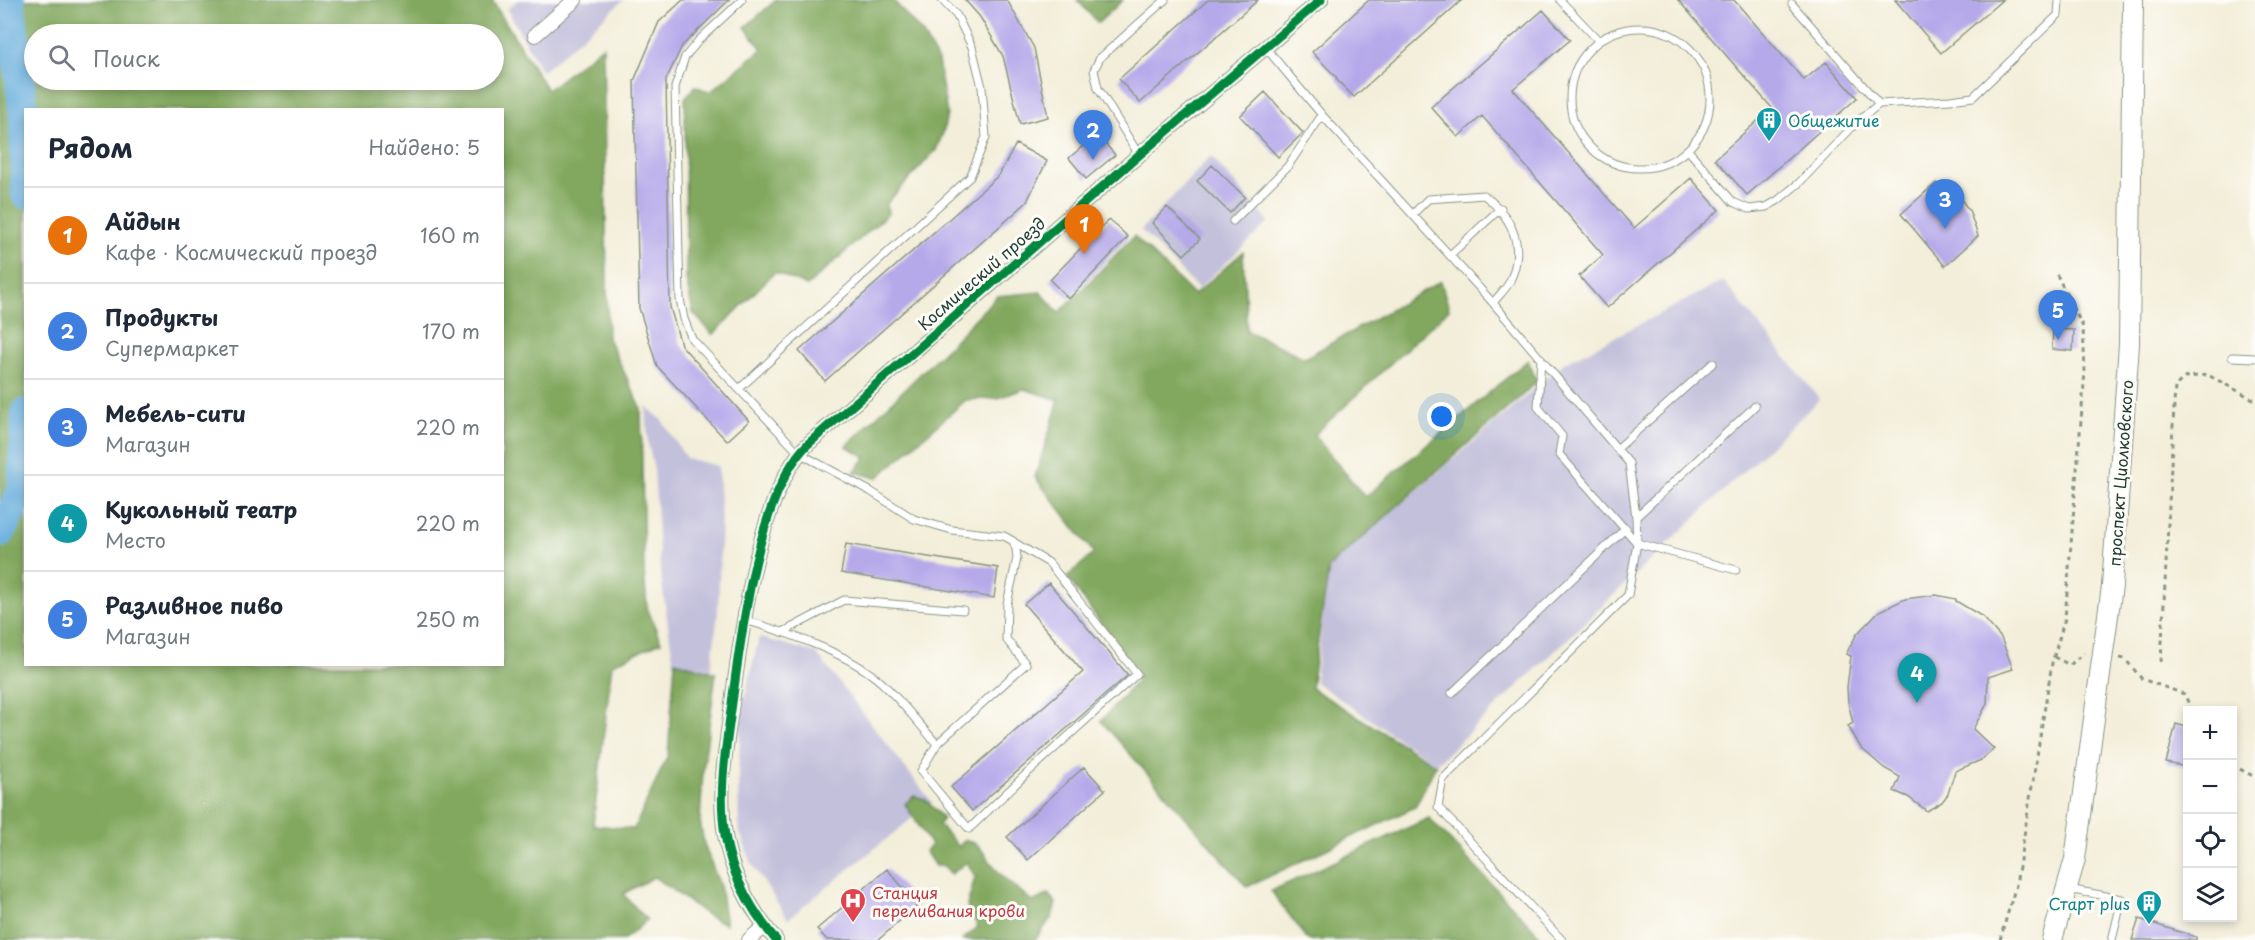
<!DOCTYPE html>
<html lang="ru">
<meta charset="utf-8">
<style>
body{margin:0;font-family:"Playpen Sans",sans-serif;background:#f2f2f3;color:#1f2937}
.controls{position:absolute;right:18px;bottom:18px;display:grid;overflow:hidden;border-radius:0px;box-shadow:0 3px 9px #0003}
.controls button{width:54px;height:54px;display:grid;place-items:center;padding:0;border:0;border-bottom:2px solid #e0e1e3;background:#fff;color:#1f2937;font:30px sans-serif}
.you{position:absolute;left:1442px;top:417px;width:21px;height:21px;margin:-15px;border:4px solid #fff;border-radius:50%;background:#1a73e8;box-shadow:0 0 0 9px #1a73e833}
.badge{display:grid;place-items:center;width:39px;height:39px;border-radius:50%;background:#d1495b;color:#fff;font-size:20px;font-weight:700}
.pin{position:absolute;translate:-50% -50px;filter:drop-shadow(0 2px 3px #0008)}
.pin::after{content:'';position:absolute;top:32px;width:21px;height:18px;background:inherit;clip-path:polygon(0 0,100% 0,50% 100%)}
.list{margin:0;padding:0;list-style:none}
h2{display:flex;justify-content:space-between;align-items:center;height:78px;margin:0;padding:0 24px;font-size:26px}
h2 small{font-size:20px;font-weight:400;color:#747a83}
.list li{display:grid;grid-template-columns:39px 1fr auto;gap:18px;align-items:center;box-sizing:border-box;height:96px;padding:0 24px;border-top:2px solid #e0e1e3}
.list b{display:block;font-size:22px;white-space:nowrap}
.list p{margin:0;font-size:20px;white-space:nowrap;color:#747a83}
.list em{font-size:20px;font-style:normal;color:#747a83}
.icon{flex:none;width:33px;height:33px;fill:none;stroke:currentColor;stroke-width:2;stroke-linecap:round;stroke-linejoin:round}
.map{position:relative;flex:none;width:2255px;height:940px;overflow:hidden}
.search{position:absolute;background:#fff;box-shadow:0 3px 9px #0003;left:24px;top:24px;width:480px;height:66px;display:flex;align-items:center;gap:15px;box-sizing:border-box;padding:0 21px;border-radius:33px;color:#747a83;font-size:22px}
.panel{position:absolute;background:#fff;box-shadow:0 3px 9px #0003;left:24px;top:108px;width:480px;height:558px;border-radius:0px}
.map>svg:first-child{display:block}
.industrial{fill:#c3c0db}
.forest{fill:#82a85e;stroke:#507249;stroke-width:1.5;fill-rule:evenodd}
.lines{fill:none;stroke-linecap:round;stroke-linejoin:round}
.river{stroke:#66addd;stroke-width:30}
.building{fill:#b5a9ea}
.lane-casing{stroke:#899686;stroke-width:9}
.street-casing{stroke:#899686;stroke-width:16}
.secondary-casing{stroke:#899686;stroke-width:22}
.path{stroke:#899686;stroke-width:3;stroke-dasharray:4.5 4.5;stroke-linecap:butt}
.lane{stroke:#fff;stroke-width:7}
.street{stroke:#fff;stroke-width:14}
.secondary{stroke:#fff;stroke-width:20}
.cycleway-casing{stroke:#fdfcf7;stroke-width:13}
.cycleway{stroke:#00873e;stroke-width:9}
.labels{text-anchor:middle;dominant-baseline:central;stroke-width:6;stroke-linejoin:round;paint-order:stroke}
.culture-label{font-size:16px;fill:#0d838f;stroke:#fdfcf7;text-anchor:start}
.street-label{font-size:16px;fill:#1f3d34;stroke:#fdfcf7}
.health-label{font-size:16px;fill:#be3a42;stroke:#fdfcf7;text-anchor:start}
</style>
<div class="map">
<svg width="2255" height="940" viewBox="0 0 2255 940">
<rect width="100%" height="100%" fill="#fdfcf7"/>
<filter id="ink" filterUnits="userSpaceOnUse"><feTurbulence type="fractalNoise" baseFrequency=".0167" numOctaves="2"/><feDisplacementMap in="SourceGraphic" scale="12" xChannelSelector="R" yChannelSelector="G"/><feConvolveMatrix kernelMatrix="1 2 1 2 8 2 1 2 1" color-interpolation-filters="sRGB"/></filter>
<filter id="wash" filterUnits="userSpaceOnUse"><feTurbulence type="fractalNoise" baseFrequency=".008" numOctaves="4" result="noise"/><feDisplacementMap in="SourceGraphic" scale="24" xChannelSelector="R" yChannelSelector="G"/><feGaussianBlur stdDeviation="1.35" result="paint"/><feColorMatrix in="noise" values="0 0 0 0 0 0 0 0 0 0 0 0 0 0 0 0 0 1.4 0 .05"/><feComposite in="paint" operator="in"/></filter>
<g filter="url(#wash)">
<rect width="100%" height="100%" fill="#f3eed9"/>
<!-- industrial -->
<path class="industrial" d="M518,0H624L542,72L507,9Z
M1211,156L1269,222L1198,289L1141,230Z
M1723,281L1820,399L1436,764L1315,682L1329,567L1564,363Z
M646,406L661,419L686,458L718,466L721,522L718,613L700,759L687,756L660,570L654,470L648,443Z
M759,637L816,653L932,802L788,919L752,864L739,831L738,773L742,709Z"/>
<!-- forest -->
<path class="forest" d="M0,0H492L547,90L603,46L608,338L641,408L644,570L647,607L661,642L612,664L593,825L634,829L668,755L675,661L716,673L703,771L700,821L704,844L720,886L726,924L710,917L654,877L623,894L647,920L624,940H0ZM34,34H494V80H34ZM26,110H502V664H26Z
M776,0H893L922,33L938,61L947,114L943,133L936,150L887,203L888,214L807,286L775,272L713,335L693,313L686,280L685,98L695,86L710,92L762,49L745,27Z
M1077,0H1123L1098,23Z
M1134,236L1194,295L1243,252L1247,331L1305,358L1441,281L1449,309L1314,435L1365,497L1528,360L1537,382L1329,567L1311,688L1436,765L1415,807L1247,887L1101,721L1140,677L1067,577L1094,553L1035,477L1059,400L1024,389L998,398L966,400L877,478L854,472L866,457L846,446L948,347L997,296L1041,292L1059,313Z
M914,796L925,799L943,818L939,825L959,847L965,839L978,845L999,873L1033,902L1048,894L1056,903L1052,917L1035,940H962L978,927L967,906L975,877L967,862L951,874L944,866H935L925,851L931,845L905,804Z
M1429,818L1544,940H1308L1271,891Z"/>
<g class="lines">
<!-- river -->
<path class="river" d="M10,0L24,114L26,194
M0,533L22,491L26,413"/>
</g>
<g id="blocks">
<!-- building -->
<path class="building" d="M683,0H729L682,46L666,80L670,307L681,345L749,421L727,441L657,366L639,308L634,81L659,22Z
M965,0H1007L1034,48L1048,117L1020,124L1003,56L980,17Z
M1208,0H1258L1140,103L1119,79Z
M1369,0H1462L1354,97L1336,79L1337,78L1312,52Z
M1678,0H1734L1804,80L1826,62L1857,98L1747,195L1715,159L1772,108Z
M1895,0H2002L1941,53Z
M1543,10L1570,40L1513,89L1634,228L1691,178L1719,210L1607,308L1579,276L1603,255L1482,116L1458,137L1431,107Z
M1265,92L1303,133L1278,157L1240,116Z
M1097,134L1115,155L1086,179L1069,158Z
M1016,144L1047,161L1026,203L825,381L799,351L999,175Z
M1212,165L1245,197L1230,213L1197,181Z
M1936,183L1960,198L1969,210L1978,236L1945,266L1901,214Z
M1167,207L1200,239L1184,255L1152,223Z
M1109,219L1128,237L1069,299L1050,280Z
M2053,329L2074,330L2073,351L2052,349Z
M846,544L998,568L994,598L841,573Z
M1049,583L1128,675L972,811L951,787L1083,672L1024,604Z
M1936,595L1956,599V601L1983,617L2001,638L2013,669L1988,677L1987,704L1973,729L1994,749L1981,760L1955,771L1948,794L1942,802L1927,811L1908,797L1894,791L1900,777L1884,768L1861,748L1848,726L1853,723L1848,702L1847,687L1851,656L1846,654L1857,634L1878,612L1905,599Z
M2176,724L2187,727V767L2166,763Z
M1084,767L1105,790L1028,860L1007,837Z
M887,869L918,905L878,940H827L817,929Z
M2139,919L2196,937V940H2132Z"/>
</g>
</g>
<g filter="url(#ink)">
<use href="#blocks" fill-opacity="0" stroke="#899686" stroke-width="1.5"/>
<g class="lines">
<defs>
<path id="lane" d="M742,0L699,40L685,57L675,87L680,299L684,319L692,339L799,453L870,491L914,519L952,530L1004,536L1013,541L1016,549L1017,558L1007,604L1006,639L1026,664L937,744C919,724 901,701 882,683C849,653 787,633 745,620
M1560,0L1599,41
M1792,4L1879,104
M1570 98a70 70 0 1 1 140 0a70 70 0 1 1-140 0Z
M1322,115L1493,303L1629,463L1636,517L1637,543L1559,454L1562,436L1538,407L1541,358
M1688,150L1733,202L1749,209L1766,207L1777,201L1799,183L1856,123L1879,104L1950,100L1973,97L2058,15L2059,0
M1139,155L1098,88L1094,70L1100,58L1165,0
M1413,214L1428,199L1484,195C1512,217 1526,245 1510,281C1507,288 1498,296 1493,303
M1233,221L1288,166L1322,115L1266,48
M1450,255L1501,208
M2232,357L2255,358
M739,389L970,177L986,137L982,87L972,47L957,16L942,0
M1617,449L1713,363
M1636,517L1755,406
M783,632L844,600L963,610
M1452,693L1626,528
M937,744L921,771L969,829L1023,777L1137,674L1049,563L1015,543
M2068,889L2122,899L2112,940
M1562,940L1438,807L1443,779L1628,595L1637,543L1736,570"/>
<path id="street" d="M535,35L575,0
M749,940L765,926
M776,940C751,910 731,874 725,835C718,791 726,747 732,703C741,635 758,492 808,444L1139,155L1321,0"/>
<path id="secondary" d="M2052,940L2075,859L2112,586L2129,344L2133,0"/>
</defs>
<!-- lane casing -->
<use href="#lane" class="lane-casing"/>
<!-- street casing -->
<use href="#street" class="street-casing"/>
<!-- secondary casing -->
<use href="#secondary" class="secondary-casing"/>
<!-- path -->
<path class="path" d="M2054,657L2070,665L2084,653
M2120,658L2125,659L2142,679L2184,694L2192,710
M2161,662L2175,386L2186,377L2208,375L2255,400
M2232,765L2255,777
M2000,940L2016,885L2052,663L2065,618L2085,371L2083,327L2056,273"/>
<!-- lane -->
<use href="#lane" class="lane"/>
<!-- street -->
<use href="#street" class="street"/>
<!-- secondary -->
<use href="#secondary" class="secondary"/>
<defs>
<path id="cycleway" d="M776,940C751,910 731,874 725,835C718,791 726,747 732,703C741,635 758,492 808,444L1139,155L1321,0"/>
</defs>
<!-- cycleway casing -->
<use href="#cycleway" class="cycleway-casing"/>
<!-- cycleway -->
<use href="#cycleway" class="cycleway"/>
</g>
</g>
<!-- icons -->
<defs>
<symbol id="building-pin" viewBox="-11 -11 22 30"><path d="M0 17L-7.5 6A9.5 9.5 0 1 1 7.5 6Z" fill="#0f9aa8" stroke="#fdfcf7"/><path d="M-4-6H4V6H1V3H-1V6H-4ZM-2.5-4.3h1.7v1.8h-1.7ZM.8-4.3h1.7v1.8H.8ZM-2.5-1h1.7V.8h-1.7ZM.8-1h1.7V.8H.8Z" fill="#fff"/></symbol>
<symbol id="hospital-pin" viewBox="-11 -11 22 30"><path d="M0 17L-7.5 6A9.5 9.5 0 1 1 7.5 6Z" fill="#e0444e" stroke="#fdfcf7"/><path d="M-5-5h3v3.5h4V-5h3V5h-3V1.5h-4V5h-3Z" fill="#fff"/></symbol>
</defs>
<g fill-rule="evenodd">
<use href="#building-pin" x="1754" y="105" width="30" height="40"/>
<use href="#hospital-pin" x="838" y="886" width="30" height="40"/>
<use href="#building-pin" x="2134" y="888" width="30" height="40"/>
</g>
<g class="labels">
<!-- culture labels -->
<g class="culture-label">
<text x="1788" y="120">Общежитие</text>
<text x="2130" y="903" text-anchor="end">Старт plus</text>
</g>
<!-- street labels -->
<g class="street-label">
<text transform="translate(981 273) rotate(-41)">Космический проезд</text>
<text transform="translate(2120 473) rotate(-86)">проспект Циолковского</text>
</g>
<!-- health labels -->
<g class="health-label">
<text x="872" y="892">Станция<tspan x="872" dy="18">переливания крови</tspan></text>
</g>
</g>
</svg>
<div class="controls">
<button>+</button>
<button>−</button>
<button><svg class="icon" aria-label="locate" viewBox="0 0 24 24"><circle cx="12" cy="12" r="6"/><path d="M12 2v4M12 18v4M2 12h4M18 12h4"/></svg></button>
<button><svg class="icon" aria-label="layers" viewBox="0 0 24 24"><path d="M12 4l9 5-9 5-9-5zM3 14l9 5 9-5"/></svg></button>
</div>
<div class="you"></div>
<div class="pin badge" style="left:1084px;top:254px;background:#e8710a">1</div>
<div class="pin badge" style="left:1093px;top:160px;background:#3f7fe0">2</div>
<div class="pin badge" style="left:1945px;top:229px;background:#3f7fe0">3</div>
<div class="pin badge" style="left:1917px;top:703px;background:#0f9aa8">4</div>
<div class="pin badge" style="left:2058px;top:340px;background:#3f7fe0">5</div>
<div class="search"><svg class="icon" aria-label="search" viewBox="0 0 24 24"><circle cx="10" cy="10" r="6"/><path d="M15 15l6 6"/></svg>Поиск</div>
<section class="panel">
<h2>Рядом<small>Найдено: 5</small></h2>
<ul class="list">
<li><span class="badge" style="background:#e8710a">1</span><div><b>Айдын</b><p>Кафе · Космический проезд</p></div><em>160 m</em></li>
<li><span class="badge" style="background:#3f7fe0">2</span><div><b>Продукты</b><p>Супермаркет</p></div><em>170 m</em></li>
<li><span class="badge" style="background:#3f7fe0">3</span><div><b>Мебель-сити</b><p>Магазин</p></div><em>220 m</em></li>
<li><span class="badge" style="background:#0f9aa8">4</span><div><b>Кукольный театр</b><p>Место</p></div><em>220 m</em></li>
<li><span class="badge" style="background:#3f7fe0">5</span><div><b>Разливное пиво</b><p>Магазин</p></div><em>250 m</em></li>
</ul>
</section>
</div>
